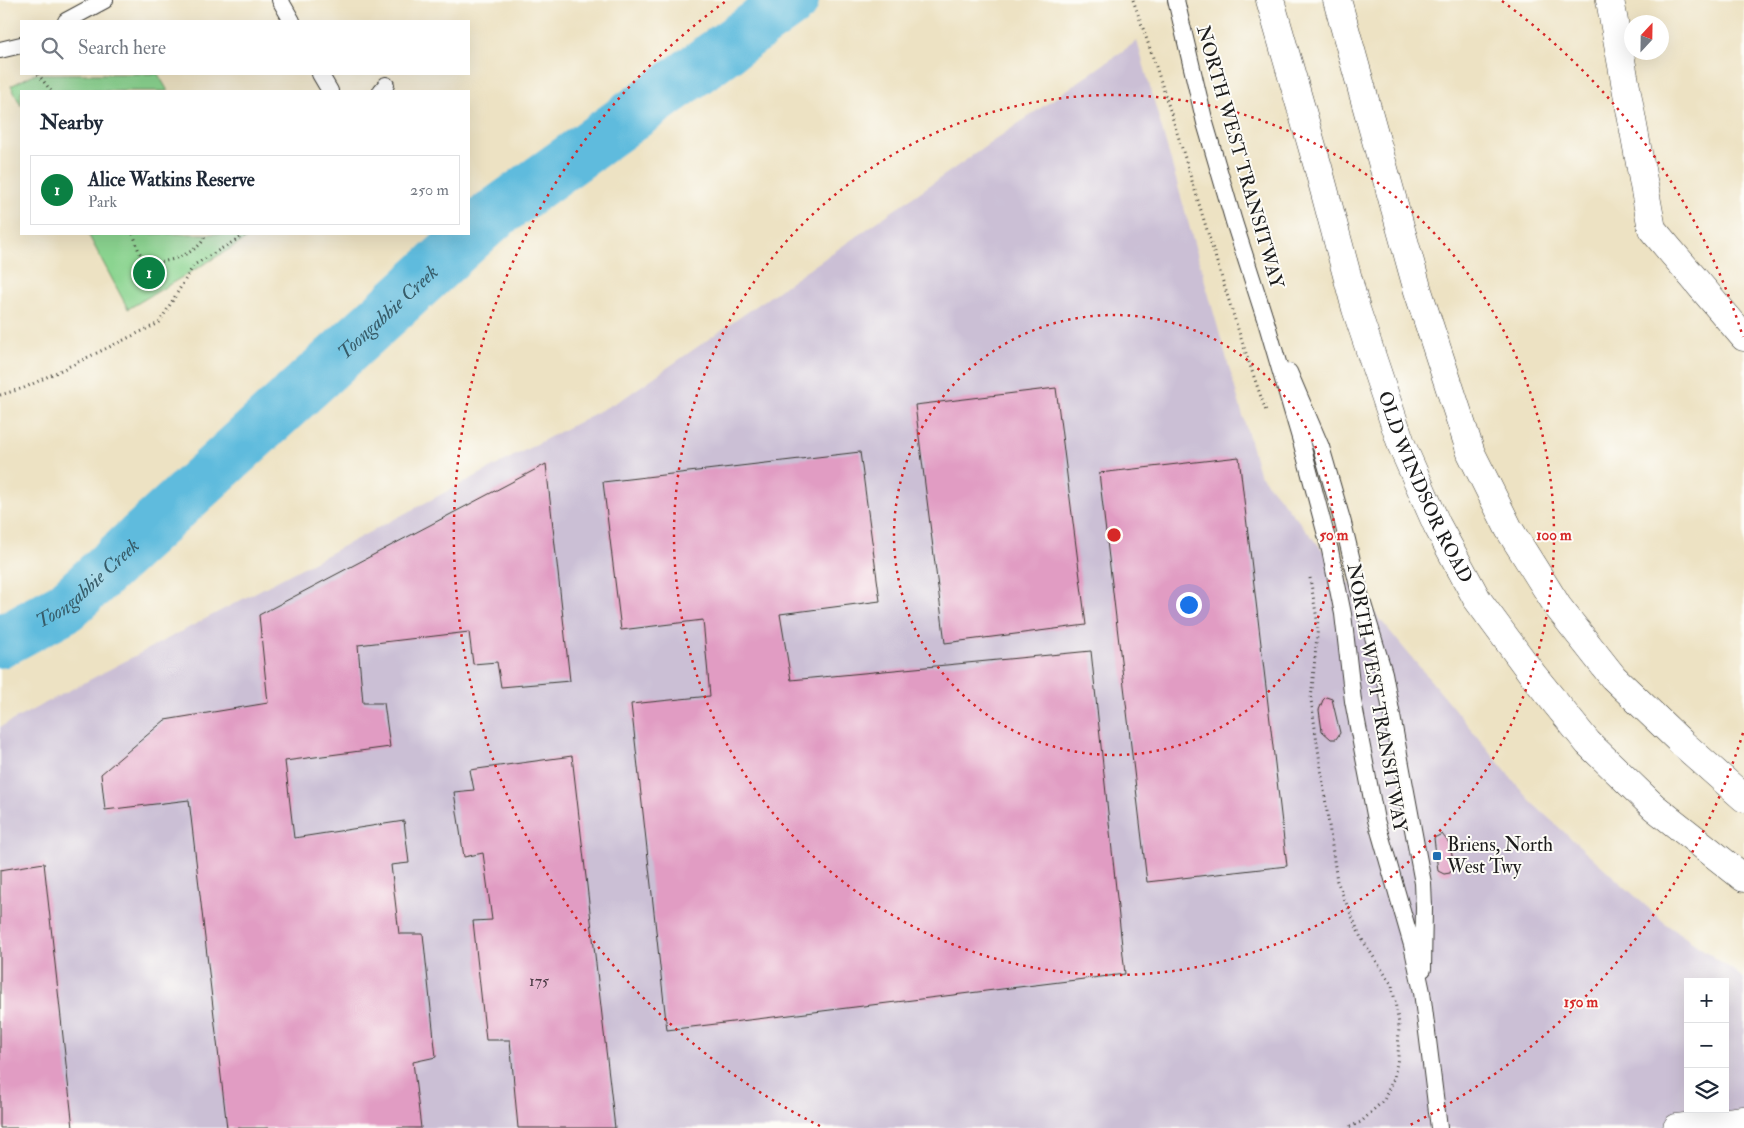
<!DOCTYPE html>
<meta charset="utf-8">
<style>
body{margin:0;font-family:"IM FELL Double Pica",serif;background:#f6f6f7;color:#1f2937}
.controls{position:absolute;right:15px;bottom:15px;display:grid;overflow:hidden;border-radius:0px;box-shadow:0 5px 20px #0002}
.controls button{width:45px;height:45px;display:grid;place-items:center;padding:0;border:0;border-bottom:1px solid #e0e1e3;background:#fff;color:#1f2937;font:25px sans-serif}
.compass{position:absolute;left:1624px;top:15px;width:45px;height:45px;border-radius:50%;background:#fff;box-shadow:0 5px 20px #0002;rotate:22deg}
.you{position:absolute;left:1188px;top:604px;width:18px;height:18px;margin:-12px;border:4px solid #fff;border-radius:50%;background:#1a73e8;box-shadow:0 0 0 8px #1a73e833}
.badge{display:grid;place-items:center;width:32px;height:32px;border-radius:50%;background:#0b8043;color:#fff;font-size:16px;font-weight:700}
.pin{position:absolute;translate:-50% -50%;border:2px solid #fff;box-shadow:0 1px 5px #0006}
.list{margin:0;padding:0;list-style:none}
h2{display:flex;justify-content:space-between;align-items:center;height:65px;margin:0;padding:0 20px;font-size:21px}
h2 small{font-size:16px;font-weight:400;color:#747a83}
.list li{display:grid;grid-template-columns:32px 1fr auto;gap:15px;align-items:center;box-sizing:border-box;height:70px;margin:0 10px 10px;padding:0 10px;border:1px solid #e0e1e3;border-radius:0px}
.list b{display:block;font-size:19px;white-space:nowrap}
.list p{margin:0;font-size:16px;white-space:nowrap;color:#747a83}
.list em{font-size:16px;font-style:normal;color:#747a83}
.icon{flex:none;width:28px;height:28px;fill:none;stroke:currentColor;stroke-width:2;stroke-linecap:round;stroke-linejoin:round}
.map{position:relative;flex:none;width:1744px;height:1128px;overflow:hidden}
.search{position:absolute;background:#fff;box-shadow:0 5px 20px #0002;left:20px;top:20px;width:450px;height:55px;display:flex;align-items:center;gap:12px;box-sizing:border-box;padding:0 18px;border-radius:0px;color:#747a83;font-size:19px}
.panel{position:absolute;background:#fff;box-shadow:0 5px 20px #0002;left:20px;top:90px;width:450px;height:145px;border-radius:0px}
.map>svg:first-child{display:block}
.industrial{fill:#cbbfd5;fill-rule:evenodd}
.green{fill:#8bd490;stroke:#547856}
.lines{fill:none;stroke-linecap:round;stroke-linejoin:round}
.river{stroke:#5fbbdd;stroke-width:52}
.building{fill:#e19cc3}
.lane-casing{stroke:#3b3a35;stroke-width:18}
.street-casing{stroke:#3b3a35;stroke-width:29}
.secondary-casing{stroke:#3b3a35;stroke-width:29}
.highway-casing{stroke:#3b3a35;stroke-width:29}
.path{stroke:#3b3a35;stroke-width:3;stroke-dasharray:1 4;stroke-linecap:butt}
.lane{stroke:#fff;stroke-width:16}
.street{stroke:#fff;stroke-width:28}
.secondary{stroke:#fff;stroke-width:28}
.highway{stroke:#fff;stroke-width:28}
.ring{fill:none;stroke:#d62828;stroke-width:2.5;stroke-dasharray:2.5 5}
.poi-dot{fill:#1f6fb2;stroke:#fdfcf7;stroke-width:2}
.labels{text-anchor:middle;dominant-baseline:central;stroke-width:4;stroke-linejoin:round;paint-order:stroke}
.number-label{font-size:16px;fill:#4d3c46}
.street-label{font-size:19px;fill:#1c1c1c;stroke:#fdfcf7}
.poi-label{font-size:19px;fill:#1c1c1c;stroke:#fdfcf7;text-anchor:start}
.water-label{font-size:20px;font-style:italic;fill:#375c69;stroke:#fdfcf7}
.centre{fill:#d62828;stroke:#fdfcf7;stroke-width:2.5}
.ring-label{font-size:15px;text-anchor:middle;font-weight:bold;fill:#d62828;stroke:#fdfcf7;stroke-width:4;stroke-linejoin:round;paint-order:stroke}
</style>
<div class="map">
<svg width="1744" height="1128" viewBox="0 0 1744 1128">
<rect width="100%" height="100%" fill="#fdfcf7"/>
<filter id="ink" filterUnits="userSpaceOnUse"><feTurbulence type="fractalNoise" baseFrequency=".02" numOctaves="2"/><feDisplacementMap in="SourceGraphic" scale="10" xChannelSelector="R" yChannelSelector="G"/><feConvolveMatrix kernelMatrix="1 2 1 2 8 2 1 2 1" color-interpolation-filters="sRGB"/></filter>
<filter id="wash" filterUnits="userSpaceOnUse"><feTurbulence type="fractalNoise" baseFrequency=".0096" numOctaves="4" result="noise"/><feDisplacementMap in="SourceGraphic" scale="20" xChannelSelector="R" yChannelSelector="G"/><feGaussianBlur stdDeviation="1.12" result="paint"/><feColorMatrix in="noise" values="0 0 0 0 0 0 0 0 0 0 0 0 0 0 0 0 0 1.4 0 .05"/><feComposite in="paint" operator="in"/></filter>
<g filter="url(#wash)">
<rect width="100%" height="100%" fill="#ede2c3"/>
<!-- industrial -->
<path class="industrial" d="M1137,41L1259,473L1532,803L1666,924L1744,978V1128H0V727L624,398ZM1688,982H1725V1109H1688Z"/>
<!-- green -->
<path class="green" d="M34,74H158L168,91H21V106L11,86Z
M88,234H248L250,237L128,309Z"/>
<g class="lines">
<!-- river -->
<path class="river" id="s1" d="M0,642L65,607L492,216L793,0"/>
</g>
<g id="blocks">
<!-- building -->
<path class="building" d="M1056,388L1086,625L945,643L915,405Z
M860,452L880,601L780,614L791,680L1091,651L1125,974L667,1030L631,704L710,696L703,620L621,630L603,482Z
M1239,457L1287,866L1147,882L1099,473Z
M546,464L570,681L501,687L497,662L473,664L469,632L358,645L363,703H384L390,747L285,761L294,838L404,821L409,863L391,865L399,934H423L436,1057L413,1062L421,1128H227L189,800L105,810L101,774L165,720L268,703L259,615Z
M1326,697L1332,699L1340,733L1336,739H1331L1322,731L1319,710L1323,700Z
M572,756L615,1128H518L510,1040H486L473,921L492,920L483,853L464,857L454,792L474,790L470,770Z
M1442,834L1449,843L1454,863L1450,873L1444,874L1438,871L1434,838Z
M44,863L73,1128H0V870Z"/>
</g>
</g>
<g filter="url(#ink)">
<use href="#blocks" fill-opacity="0" stroke="#3b3a35" stroke-width="1"/>
<g class="lines">
<defs>
<path id="lane" d="M280,0L292,21
M1176,0L1205,123L1234,222L1267,325L1301,441L1330,550L1343,614L1353,701L1376,820L1412,945L1422,992L1439,1128
M66,21L105,0
M0,50L21,45
M320,74L330,91
M381,91L386,85
M1289,372L1321,447L1343,523L1360,594L1384,673L1423,883L1424,907L1423,969"/>
<path id="street" d="M1610,0L1652,229L1744,337"/>
<path id="secondary" d="M1677,1128L1744,1120"/>
<g id="highway">
<path id="s2" d="M1270,0L1318,167L1356,309L1402,446L1437,525L1477,599L1533,675L1588,743L1654,807L1744,878"/>
<path d="M1337,0L1418,291L1471,453L1509,529L1558,607L1613,677L1682,743L1744,798"/>
</g>
</defs>
<!-- lane casing -->
<use href="#lane" class="lane-casing"/>
<!-- street casing -->
<use href="#street" class="street-casing"/>
<!-- secondary casing -->
<use href="#secondary" class="secondary-casing"/>
<!-- highway casing -->
<use href="#highway" class="highway-casing"/>
<!-- path -->
<path class="path" d="M1133,0C1182,136 1217,275 1266,411
M38,74L51,91
M133,234C137,242 137,253 145,259C158,269 200,252 204,238L203,234
M0,395L24,388L159,323L194,265L246,234
M1310,578L1318,625L1311,700L1337,881L1361,938L1392,985L1399,1024L1398,1058L1394,1077L1384,1100L1361,1122L1347,1128"/>
<!-- lane -->
<use href="#lane" class="lane"/>
<!-- street -->
<use href="#street" class="street"/>
<!-- secondary -->
<use href="#secondary" class="secondary"/>
<!-- highway -->
<use href="#highway" class="highway"/>
</g>
</g>
<!-- distance rings -->
<g class="ring">
<circle cx="1114" cy="535" r="220"/>
<circle cx="1114" cy="535" r="440"/>
<path d="M1743 733A660 660 0 0 1 1408 1126M820 1126A660 660 0 0 1 726 1M1502 1A660 660 0 0 1 1743 337"/>
</g>
<!-- markers -->
<rect class="poi-dot" x="1432" y="851" width="10" height="10" rx="2.5"/>
<g class="labels">
<!-- number labels -->
<g class="number-label">
<text x="539" y="981">175</text>
</g>
<!-- street labels -->
<g class="street-label">
<text transform="translate(1240 157) rotate(74)">NORTH WEST TRANSITWAY</text>
<text stroke="none"><textPath href="#s2" startOffset="512">OLD WINDSOR ROAD</textPath></text>
<text transform="translate(1377 698) rotate(80)">NORTH WEST TRANSITWAY</text>
</g>
<!-- poi labels -->
<g class="poi-label">
<text x="1447" y="845">Briens, North<tspan x="1447" dy="22">West Twy</tspan></text>
</g>
<!-- water labels -->
<g class="water-label">
<text stroke="none"><textPath href="#s1" startOffset="511">Toongabbie Creek</textPath></text>
<text stroke="none"><textPath href="#s1" startOffset="106">Toongabbie Creek</textPath></text>
</g>
</g>
<circle cx="1114" cy="535" r="8" class="centre"/>
<g class="ring-label">
<text x="1334" y="540">50 m</text>
<text x="1554" y="540">100 m</text>
<text x="1581" y="1007">150 m</text>
</g>
</svg>
<div class="controls">
<button>+</button>
<button>−</button>
<button><svg class="icon" aria-label="layers" viewBox="0 0 24 24"><path d="M12 4l9 5-9 5-9-5zM3 14l9 5 9-5"/></svg></button>
</div>
<svg class="compass" viewBox="-18 -18 36 36"><path d="M0-13l5 13h-10z" fill="#e53935"/><path d="M0 13l5-13h-10z" fill="#747a83"/></svg>
<div class="you"></div>
<div class="pin badge" style="left:149px;top:273px">1</div>
<div class="search"><svg class="icon" aria-label="search" viewBox="0 0 24 24"><circle cx="10" cy="10" r="6"/><path d="M15 15l6 6"/></svg>Search here</div>
<section class="panel">
<h2>Nearby<small></small></h2>
<ul class="list">
<li><span class="badge">1</span><div><b>Alice Watkins Reserve</b><p>Park</p></div><em>250 m</em></li>
</ul>
</section>
</div>
